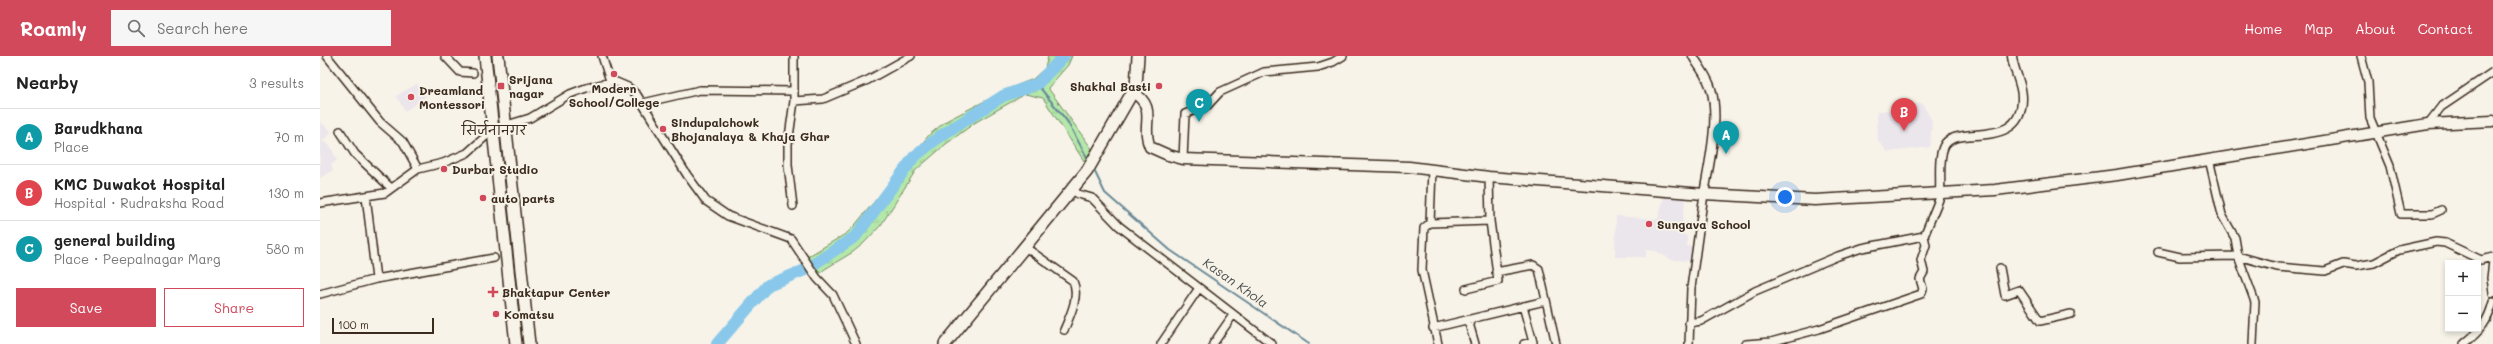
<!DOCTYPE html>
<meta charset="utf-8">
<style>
body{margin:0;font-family:Mali,"Playpen Sans Deva",sans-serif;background:#f6f6f6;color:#222}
.controls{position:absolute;right:12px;bottom:12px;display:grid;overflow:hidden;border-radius:0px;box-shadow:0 2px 6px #0003}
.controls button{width:36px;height:36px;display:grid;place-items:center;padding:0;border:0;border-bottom:1px solid #e0e0e0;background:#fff;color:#222;font:20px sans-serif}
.scale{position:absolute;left:12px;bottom:10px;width:102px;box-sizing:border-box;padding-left:4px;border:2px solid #3b2a1e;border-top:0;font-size:11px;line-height:14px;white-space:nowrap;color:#3b2a1e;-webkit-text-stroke:3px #f7f3e8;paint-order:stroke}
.you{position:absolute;left:1465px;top:141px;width:14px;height:14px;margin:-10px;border:3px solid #fff;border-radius:50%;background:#1a73e8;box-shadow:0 0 0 6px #1a73e833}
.badge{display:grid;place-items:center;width:26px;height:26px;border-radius:50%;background:#d1495b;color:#fff;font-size:13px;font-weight:700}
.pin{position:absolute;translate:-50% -33px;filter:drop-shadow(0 1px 2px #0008)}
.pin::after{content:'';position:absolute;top:21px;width:14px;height:12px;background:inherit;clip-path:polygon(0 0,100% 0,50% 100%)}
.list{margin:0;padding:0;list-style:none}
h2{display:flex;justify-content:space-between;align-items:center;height:52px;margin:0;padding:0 16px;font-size:17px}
h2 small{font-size:13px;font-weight:400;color:#767676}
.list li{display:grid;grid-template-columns:26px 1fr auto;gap:12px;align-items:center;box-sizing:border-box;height:56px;padding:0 16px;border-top:1px solid #e0e0e0}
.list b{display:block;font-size:15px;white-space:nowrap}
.list p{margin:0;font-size:13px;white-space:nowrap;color:#767676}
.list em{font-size:13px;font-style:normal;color:#767676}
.actions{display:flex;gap:8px;padding:12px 16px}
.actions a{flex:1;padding:9px 0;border:1px solid #d1495b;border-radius:0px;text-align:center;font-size:14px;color:#d1495b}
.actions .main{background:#d1495b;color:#fff}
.icon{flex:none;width:22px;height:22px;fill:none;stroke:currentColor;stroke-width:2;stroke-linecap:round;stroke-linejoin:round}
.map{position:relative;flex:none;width:2173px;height:288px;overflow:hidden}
header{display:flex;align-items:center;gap:24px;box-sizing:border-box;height:56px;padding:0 20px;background:#d1495b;color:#fff}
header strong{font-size:19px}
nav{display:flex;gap:22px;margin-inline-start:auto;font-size:14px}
.search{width:280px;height:36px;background:#f6f6f6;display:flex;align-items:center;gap:10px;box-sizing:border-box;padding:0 14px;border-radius:0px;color:#767676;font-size:15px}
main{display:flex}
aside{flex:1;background:#fff}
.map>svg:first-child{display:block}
.built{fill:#ebe5ec}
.grass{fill:url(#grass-tufts);stroke:#788964}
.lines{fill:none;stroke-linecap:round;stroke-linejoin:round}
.stream{stroke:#6a8998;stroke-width:2}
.river{stroke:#89c8ea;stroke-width:12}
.minor-casing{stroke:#3b2a1e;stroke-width:10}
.tertiary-casing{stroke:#3b2a1e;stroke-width:11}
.secondary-casing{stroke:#3b2a1e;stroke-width:13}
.primary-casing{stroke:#3b2a1e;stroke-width:14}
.trunk-casing{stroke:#3b2a1e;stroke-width:14}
.minor{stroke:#f7f3e8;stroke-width:7}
.tertiary{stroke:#f7f3e8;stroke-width:8}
.secondary{stroke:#f7f3e8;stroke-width:10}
.primary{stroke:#f7f3e8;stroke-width:11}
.trunk{stroke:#f7f3e8;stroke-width:11}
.poi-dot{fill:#d1495b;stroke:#f7f3e8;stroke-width:1.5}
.labels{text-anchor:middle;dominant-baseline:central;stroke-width:4;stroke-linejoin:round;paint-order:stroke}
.poi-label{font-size:12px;font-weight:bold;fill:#3b2a1e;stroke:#f7f3e8;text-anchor:start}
.neighbourhood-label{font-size:13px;fill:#3b2a1e;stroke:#f7f3e8}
.water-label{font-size:13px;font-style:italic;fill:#4e5251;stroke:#f7f3e8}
</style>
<header>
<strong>Roamly</strong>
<div class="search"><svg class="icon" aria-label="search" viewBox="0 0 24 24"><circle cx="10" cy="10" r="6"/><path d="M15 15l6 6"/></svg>Search here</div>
<nav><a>Home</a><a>Map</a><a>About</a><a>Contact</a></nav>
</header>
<main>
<aside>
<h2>Nearby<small>3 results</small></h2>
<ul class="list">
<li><span class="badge" style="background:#0f9aa8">A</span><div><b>Barudkhana</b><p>Place</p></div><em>70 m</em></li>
<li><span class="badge" style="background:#e0444e">B</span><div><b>KMC Duwakot Hospital</b><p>Hospital · Rudraksha Road</p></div><em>130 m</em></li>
<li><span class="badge" style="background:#0f9aa8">C</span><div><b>general building</b><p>Place · Peepalnagar Marg</p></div><em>580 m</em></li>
</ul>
<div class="actions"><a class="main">Save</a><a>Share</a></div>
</aside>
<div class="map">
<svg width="2173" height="288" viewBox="0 0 2173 288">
<defs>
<pattern id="grass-tufts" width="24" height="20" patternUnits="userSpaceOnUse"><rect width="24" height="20" fill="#b4e8a9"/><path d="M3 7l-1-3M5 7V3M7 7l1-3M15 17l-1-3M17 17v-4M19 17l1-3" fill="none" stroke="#9cc791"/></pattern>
</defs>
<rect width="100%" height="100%" fill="#f7f3e8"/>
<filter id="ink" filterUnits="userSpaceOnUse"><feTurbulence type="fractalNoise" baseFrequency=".025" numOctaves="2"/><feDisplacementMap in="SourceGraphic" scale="8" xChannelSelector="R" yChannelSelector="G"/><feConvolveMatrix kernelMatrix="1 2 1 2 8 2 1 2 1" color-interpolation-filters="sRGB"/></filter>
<g filter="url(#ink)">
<!-- built -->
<path class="built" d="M97,28L106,41L85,55L76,40Z
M1602,47L1612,65L1610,91L1568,96L1558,85L1557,56Z
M0,66L12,76L2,85L10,90L17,104L11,109L13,114L0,122Z
M1346,134L1366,136L1361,176L1367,181V190L1375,191L1373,205L1352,204L1336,195L1326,194V201H1295L1296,160L1338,163Z"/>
<!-- grass -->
<path class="grass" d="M728,0H752L748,9L728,32L772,93L764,105L723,42L705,38L656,66L626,88L596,114L561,169L544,187L533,196L505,213L498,219L487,201L527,177L535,169L609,79L626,65L690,32L713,23L725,12Z"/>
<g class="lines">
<!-- stream -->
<path class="stream" d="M717,28L747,65L769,105
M773,112L785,137L850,194L989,288"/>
<!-- river -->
<path class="river" d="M397,288L448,229L485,214L536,180L594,101L619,81L683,40L717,28L744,0"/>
<defs>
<path id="minor" d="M7,0L60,66L83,86L98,113
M125,0L140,16L153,17
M282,0L290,25
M2041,0L2048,26L2050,62L2070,110L2081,158H2112L2121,154
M474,45L503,43L548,24L591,0
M323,47L380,34L474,35
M2108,68L2121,51L2173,16
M20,75L35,98L71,132
M863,103L865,58L888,49L900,36L944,16L998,11L1013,6L1023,0
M1889,103L1902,159L1915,182L1918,200L1935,246L1933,288
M752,133L758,138L772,142L799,170L952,288
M46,140L56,223
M0,147L65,137L98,113L123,107L147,97L174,73L210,62L250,38L266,32L294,25L308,31L317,39L367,119L386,145L408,160L471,183L497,222L513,239L536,288
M473,150L468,109V88L474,45V0
M1110,167L1112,113
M705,191L753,225C760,240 750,260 744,274
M1838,196L1860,201L1918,200L1957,211L2005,215L2023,208L2036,210L2054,207L2079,194L2116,186L2125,187L2161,204L2173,201
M2173,205L2171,222L2173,237
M1680,212L1685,239L1699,234L1720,265L1751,258
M1176,216L1213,209L1219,213L1236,288
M1146,233L1178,225L1170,165L1169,121
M0,238L56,223L174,202
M1203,250L1213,286L1204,288
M1148,264L1155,288
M1369,267L1381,265L1435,235L1518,200L1542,192L1604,180
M1113,272L1225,245
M841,288L879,232
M893,288L913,259
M1118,288L1102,214L1104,172L1110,167L1170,165
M1369,288L1371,232L1384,138
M1426,288L1451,286L1499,273L1601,238L1603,233L1600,223L1604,216L1601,204L1606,189L1604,180L1620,141V136
M2144,288C2160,275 2168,266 2173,246"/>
<path id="tertiary" d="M1373,0C1379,11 1388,21 1391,33C1400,62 1389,108 1384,138
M1620,136C1621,123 1618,102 1624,90C1634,67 1703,97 1702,41C1702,27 1693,14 1692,0"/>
<path id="secondary" d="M813,36C839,53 820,69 830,91L848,99L863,103L1089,111L1169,121L1384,138L1495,144L1675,134L1797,119L2108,68L2173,65"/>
<path id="primary" d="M625,288L767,115L816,30L818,0"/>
<path id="trunk" d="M165,0L196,288
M178,0L209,288"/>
</defs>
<!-- minor casing -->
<use href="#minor" class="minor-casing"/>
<!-- tertiary casing -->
<use href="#tertiary" class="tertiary-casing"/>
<!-- secondary casing -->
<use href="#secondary" class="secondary-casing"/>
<!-- primary casing -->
<use href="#primary" class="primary-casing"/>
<!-- trunk casing -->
<use href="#trunk" class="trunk-casing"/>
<!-- minor -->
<use href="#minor" class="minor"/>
<!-- tertiary -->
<use href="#tertiary" class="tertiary"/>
<!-- secondary -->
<use href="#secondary" class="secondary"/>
<!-- primary -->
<use href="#primary" class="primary"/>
<!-- trunk -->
<use href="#trunk" class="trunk"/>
</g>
</g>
<!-- markers -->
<g class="poi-dot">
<circle cx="294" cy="18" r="4"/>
<rect x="177" y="26" width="8" height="8" rx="2"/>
<circle cx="839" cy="30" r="4"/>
<circle cx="91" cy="41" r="4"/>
<circle cx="343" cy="73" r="4"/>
<circle cx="124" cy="113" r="4"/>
<circle cx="163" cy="142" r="4"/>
<circle cx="1329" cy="168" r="4"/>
<path d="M171 230h4v4h4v4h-4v4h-4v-4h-4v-4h4z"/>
<circle cx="176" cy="258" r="4"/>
</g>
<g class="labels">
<!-- poi labels -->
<g class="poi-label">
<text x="189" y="23">Srijana<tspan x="189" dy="14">nagar</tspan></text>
<text x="831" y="30" text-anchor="end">Shakhal Basti</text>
<text x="294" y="32" text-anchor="middle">Modern<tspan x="294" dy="14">School/College</tspan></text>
<text x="99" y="34">Dreamland<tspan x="99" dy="14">Montessori</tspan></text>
<text x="351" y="66">Sindupalchowk<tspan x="351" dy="14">Bhojanalaya &amp; Khaja Ghar</tspan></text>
<text x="132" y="113">Durbar Studio</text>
<text x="171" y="142">auto parts</text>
<text x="1337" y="168">Sungava School</text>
<text x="182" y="236">Bhaktapur Center</text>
<text x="184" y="258">Komatsu</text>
</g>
<!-- neighbourhood labels -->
<g class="neighbourhood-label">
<text x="174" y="73">सिर्जनानगर</text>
</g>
<!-- water labels -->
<g class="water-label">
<text transform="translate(916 226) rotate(35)">Kasan Khola</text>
</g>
</g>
</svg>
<div class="controls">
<button>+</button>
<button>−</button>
</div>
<div class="scale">100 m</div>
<div class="you"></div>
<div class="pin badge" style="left:1406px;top:98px;background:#0f9aa8">A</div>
<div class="pin badge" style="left:1584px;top:75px;background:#e0444e">B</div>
<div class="pin badge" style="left:879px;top:66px;background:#0f9aa8">C</div>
</div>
</main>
